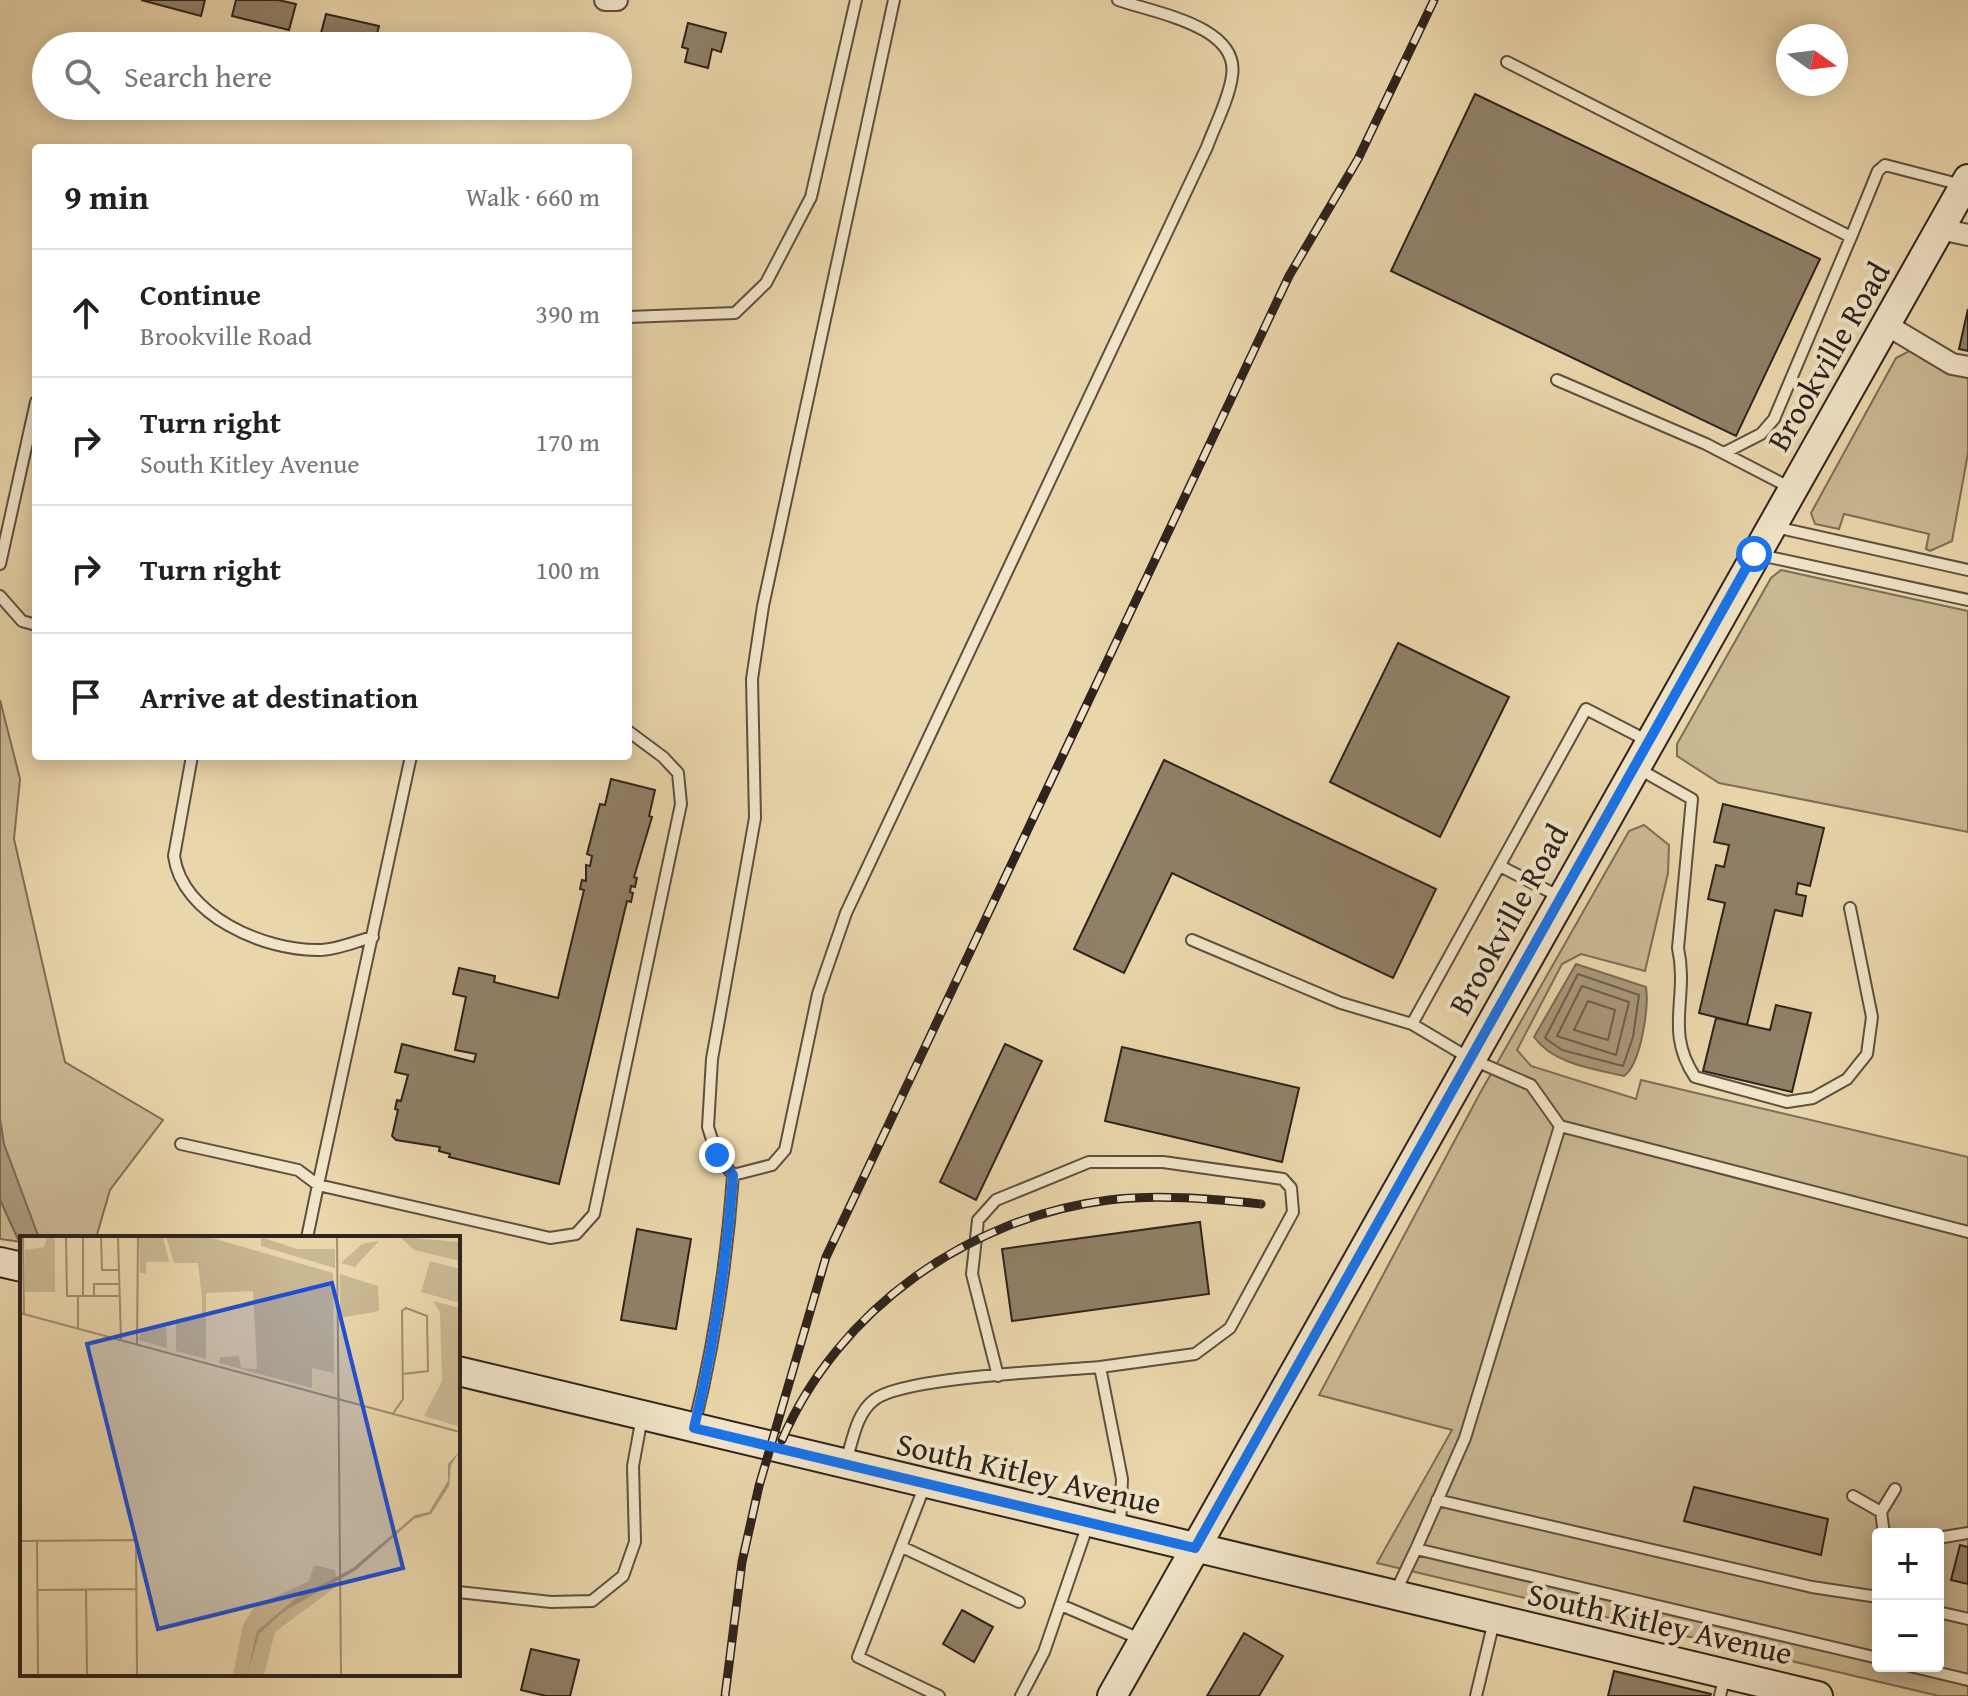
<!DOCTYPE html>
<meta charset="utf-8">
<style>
body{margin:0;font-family:"Gentium Book Plus",serif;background:#f6f6f6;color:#202124}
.controls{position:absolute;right:24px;bottom:24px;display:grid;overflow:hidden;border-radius:8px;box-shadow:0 4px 20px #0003}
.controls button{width:72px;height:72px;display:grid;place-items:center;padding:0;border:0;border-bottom:2px solid #e0e0e0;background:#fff;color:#202124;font:40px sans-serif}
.compass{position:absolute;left:1776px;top:24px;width:72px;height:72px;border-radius:50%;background:#fff;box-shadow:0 4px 20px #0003;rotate:104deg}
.stop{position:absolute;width:24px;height:24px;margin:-18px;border:6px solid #1a73e8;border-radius:50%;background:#fff}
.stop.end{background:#1a73e8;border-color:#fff;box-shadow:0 2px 8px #0008}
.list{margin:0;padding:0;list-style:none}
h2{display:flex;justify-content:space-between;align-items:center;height:104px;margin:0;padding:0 32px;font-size:34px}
h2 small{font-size:26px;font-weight:400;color:#757577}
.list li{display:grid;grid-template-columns:52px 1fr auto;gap:24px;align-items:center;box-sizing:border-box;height:128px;padding:0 32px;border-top:2px solid #e0e0e0}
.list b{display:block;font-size:30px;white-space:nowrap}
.list p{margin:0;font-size:26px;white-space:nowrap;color:#757577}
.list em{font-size:26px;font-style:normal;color:#757577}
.icon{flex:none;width:44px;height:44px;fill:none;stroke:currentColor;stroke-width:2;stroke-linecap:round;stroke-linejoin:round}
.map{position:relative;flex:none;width:1968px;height:1696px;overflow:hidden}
.search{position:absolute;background:#fff;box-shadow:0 4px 20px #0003;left:32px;top:32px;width:600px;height:88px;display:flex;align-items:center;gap:20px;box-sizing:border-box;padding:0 28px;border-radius:44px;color:#757577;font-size:30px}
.panel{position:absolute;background:#fff;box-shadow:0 4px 20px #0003;left:32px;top:144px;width:600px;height:616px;border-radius:8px}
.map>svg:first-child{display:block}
.green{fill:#cab893;stroke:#7c6e58;stroke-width:2;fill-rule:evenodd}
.water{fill:#aa997b;stroke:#796a55;stroke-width:2}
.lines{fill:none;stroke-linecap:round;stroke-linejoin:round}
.shore{stroke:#6c5e4c;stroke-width:2}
.building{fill:#908067;stroke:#2f231d;stroke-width:2}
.lane-casing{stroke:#5e5040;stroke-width:14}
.street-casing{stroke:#5e5040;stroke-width:24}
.secondary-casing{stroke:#2f231d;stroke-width:32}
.lane{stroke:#f1e4c8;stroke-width:10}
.street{stroke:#f1e4c8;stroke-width:20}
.secondary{stroke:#f1e4c8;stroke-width:28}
.rail-casing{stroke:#2f231d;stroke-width:9}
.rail{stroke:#f1e4c8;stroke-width:6;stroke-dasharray:18;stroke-linecap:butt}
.route{stroke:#1a73e8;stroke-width:10}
.labels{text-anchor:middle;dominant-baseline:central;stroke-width:8;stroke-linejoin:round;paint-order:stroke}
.street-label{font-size:32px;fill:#2f231d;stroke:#f1e4c8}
.inset-road{fill:none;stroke:#9f8e72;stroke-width:2}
.view{fill:#1d4ed8;fill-opacity:0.15;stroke:#1d4ed8;stroke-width:4}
.inset-edge{fill:none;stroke:#2f231d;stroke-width:4}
</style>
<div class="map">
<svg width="1968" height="1696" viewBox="0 0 1968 1696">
<rect width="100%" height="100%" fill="#ead6ab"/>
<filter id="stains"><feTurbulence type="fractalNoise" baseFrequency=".0025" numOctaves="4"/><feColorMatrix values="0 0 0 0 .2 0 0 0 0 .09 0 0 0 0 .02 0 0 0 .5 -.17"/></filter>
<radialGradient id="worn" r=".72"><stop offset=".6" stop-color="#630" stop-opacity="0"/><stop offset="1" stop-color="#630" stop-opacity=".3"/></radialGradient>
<!-- green -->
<path class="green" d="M1911,350L1968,375V453L1952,541L1930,551L1926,549L1929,534L1844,514L1839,529L1815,524L1811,513L1896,358Z
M1781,570L1968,611V832L1719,783L1677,756V744L1771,578Z
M0,700L20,779L14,839L65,1062L163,1120L110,1190L96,1238H22V1242L0,1239Z
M1644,825L1669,845L1668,873L1645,971L1581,954L1562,964L1517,1050L1531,1066L1636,1099L1641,1080L1968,1157V1696H1939L1377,1563L1452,1430L1319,1395L1479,1095L1629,831ZM1878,1534H1938V1666H1878Z"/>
<!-- water -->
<path class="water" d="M1576,964L1646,987C1649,1007 1641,1064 1624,1076C1594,1069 1553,1064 1534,1037Z
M0,1119L4,1144L39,1238H22V1248L0,1200Z"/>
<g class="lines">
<!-- shore -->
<path class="shore" d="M1578,974L1639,995L1633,1037L1623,1066L1562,1050L1545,1038Z
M1582,986L1629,1002L1616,1055L1557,1036Z
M1588,1001L1615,1010L1608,1040L1574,1030Z"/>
</g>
<!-- building -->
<path class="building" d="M141,0H205L201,16Z
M236,0H278L296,4L289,30L232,16Z
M326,14L379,26L374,46L320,37Z
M688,23L726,33L721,52L712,49L708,68L685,62L688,49L682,47Z
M399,35L414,38V35L454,46H396Z
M1475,94L1820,259L1736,436L1391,271Z
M509,106H530L527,119L507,114Z
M1968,309V351L1959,349Z
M1398,643L1509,697L1440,837L1330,782Z
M1164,760L1436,889L1393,978L1172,873L1124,973L1074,949Z
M611,779L655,790L649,816L652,817L634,877L637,878L635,887L631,886L630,892L633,893L631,902L627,901L559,1184L449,1157L450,1154L439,1151L440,1147L396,1140L392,1136L398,1110L395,1109L397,1100L401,1101L408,1075L395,1072L402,1044L474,1062L476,1054L455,1050L466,997L453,994L459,968L495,976L494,982L558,998L584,890L580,889L582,880L586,881V865L590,866L592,856L587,854L600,804L605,805Z
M1723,804L1824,828L1810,886L1798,883L1796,894L1806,896L1802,916L1775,910L1747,1025L1699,1013L1725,903L1708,899L1716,865L1724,867L1729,845L1714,842Z
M1776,1005L1811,1013L1792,1092L1703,1071L1716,1018L1770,1030Z
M1005,1044L1042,1061L976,1200L940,1182Z
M1122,1047L1299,1088L1282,1162L1105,1121Z
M1200,1222L1209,1294L1012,1321L1002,1249Z
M637,1229L691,1239L676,1329L621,1320Z
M1694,1487L1828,1519L1821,1555L1684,1521Z
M1960,1545L1968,1547V1584L1951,1580Z
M962,1610L993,1627L974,1662L943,1644Z
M1244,1633L1283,1656L1259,1696H1207Z
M531,1649L579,1660L570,1696H546L521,1690Z
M1614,1671L1711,1694L1710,1696H1608Z"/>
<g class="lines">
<defs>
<path id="lane" d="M1507,62L1851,237L1774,419L1761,434L1724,453
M1851,237L1878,171L1885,165L1962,185
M628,317L735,313L766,283L811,197L856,0
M1557,380L1706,444L1791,488
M1775,527L1968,570
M1760,555L1968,600
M0,564L36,402
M0,596L22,621L36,625
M192,756L174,856C182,915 264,951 319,950C337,950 356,941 373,937
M1639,769L1692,799L1678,948C1689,998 1664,1031 1695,1077L1787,1102L1813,1098L1847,1079L1867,1054L1872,1017L1850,908
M1500,866L1560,897
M1192,940L1341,1003L1412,1024
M1560,1126L1531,1085L1469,1058L1412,1024L1586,709L1648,741
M181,1144L298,1170L318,1185L411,756
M733,1175L772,1165L785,1150L818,994L846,913L1207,147C1215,125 1229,99 1232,76C1240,26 1155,13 1118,0
M307,1238L318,1185L550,1238L576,1234L594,1214L681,804L678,773L663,757L628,731
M998,1376L972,1274L978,1220L996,1200L1089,1162H1163L1283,1179L1291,1188L1293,1212L1230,1328L1195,1354L1100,1367L1122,1479L1120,1528
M694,1426C715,1342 727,1260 733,1175L717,1155L708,1127L712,1059L755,818L752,679L763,606L894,0
M846,1461C853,1440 856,1414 874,1400C902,1377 1057,1371 1100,1367
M925,1485L858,1657L939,1696
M1853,1496L1881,1512
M1437,1500L1812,1587L1878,1597
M1884,1534L1881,1512L1895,1489
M1938,1538L1968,1533
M902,1547L1019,1602
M1416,1549L1465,1438L1560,1126L1968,1232
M1396,1591L1416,1549L1878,1658
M458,1592L551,1602L592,1601L623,1576L635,1542L633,1466L642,1417
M1061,1605L1140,1639
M1938,1612L1968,1619
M1910,1666L1968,1680
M1021,1696L1044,1652L1088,1524
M1476,1696L1494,1621
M1720,1696L1725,1675"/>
<path id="street" d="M605,0H617
M1940,229L1968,235
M1885,324L1952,364L1968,367"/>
<path id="secondary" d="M0,1262L22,1267
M458,1371L1818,1696
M1112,1696L1968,179"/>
</defs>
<!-- lane casing -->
<use href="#lane" class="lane-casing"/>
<!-- street casing -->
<use href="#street" class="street-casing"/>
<!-- secondary casing -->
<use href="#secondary" class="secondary-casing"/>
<!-- lane -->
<use href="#lane" class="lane"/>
<!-- street -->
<use href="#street" class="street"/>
<!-- secondary -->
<use href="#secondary" class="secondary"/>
<defs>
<path id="rail" d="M782,1440C838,1310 969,1217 1109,1200C1160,1194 1210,1199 1261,1204
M725,1696L742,1562L759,1486L826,1257L1289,276L1358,159L1434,0"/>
</defs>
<!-- rail casing -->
<use href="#rail" class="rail-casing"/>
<!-- rail -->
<use href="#rail" class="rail"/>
</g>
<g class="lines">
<!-- route -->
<path class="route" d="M717,1155L733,1175C727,1261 714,1344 694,1428L1195,1548L1754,554"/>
</g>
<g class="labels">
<!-- street labels -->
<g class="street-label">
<text transform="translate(1828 356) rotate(-60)">Brookville Road</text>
<text transform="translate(1508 919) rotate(-61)">Brookville Road</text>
<text transform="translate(1029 1473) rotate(13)">South Kitley Avenue</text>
<text transform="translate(1660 1623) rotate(13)">South Kitley Avenue</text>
</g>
</g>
<!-- overview -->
<g transform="translate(20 1236)">
<rect width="440" height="440" fill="#ead6ab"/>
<path d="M27,1H35V56H5V14L24,11ZM119,1H143L152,37L149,26H126V37H120ZM146,1H189L313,37L314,137L292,132V152L199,127L200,121L219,120L221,132L237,133L233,55L186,57V123L156,115V83L182,79V61L178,27H154ZM241,1L277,13H315V32L241,10ZM380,1L440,6V25L394,14ZM359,5L335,31L321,27L342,8ZM410,25L440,33V67L401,56ZM320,38L358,50L359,75L320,82ZM413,65L440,72V191L404,180L422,145L420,76ZM146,91L147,112L119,104L121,93ZM294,329L315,334L317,350L255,396L244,439H213L223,389L235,370L289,345Z" fill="#cab893"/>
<path d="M440,215L431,229L429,250L411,278L394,283L336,334L263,376L239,398L227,439L237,395L275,363L333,332L395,279L409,276L428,245V228Z" fill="#aa997b"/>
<path class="inset-road" d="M3,1L4,78M46,1L47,60H100M63,1V60M81,1L82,34H99M98,1L101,104M317,1L321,439M58,60V92M74,60V48H100M0,77L440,196M117,108L118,1M372,179L383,163L382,75L386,72L407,80L408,135L383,138M17,304L18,439M0,305L116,304L117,439M66,353L67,439M17,354L116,353"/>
<path class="view" d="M312,47L383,332L138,393L67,108Z"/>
<rect width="440" height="440" class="inset-edge"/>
</g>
<rect width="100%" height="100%" filter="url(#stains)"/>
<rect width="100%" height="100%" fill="url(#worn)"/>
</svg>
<div class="controls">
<button>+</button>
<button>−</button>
</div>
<svg class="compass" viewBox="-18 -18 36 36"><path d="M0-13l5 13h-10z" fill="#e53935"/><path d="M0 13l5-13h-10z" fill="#757577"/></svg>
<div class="stop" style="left:1754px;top:554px"></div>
<div class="stop end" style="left:717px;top:1155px"></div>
<div class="search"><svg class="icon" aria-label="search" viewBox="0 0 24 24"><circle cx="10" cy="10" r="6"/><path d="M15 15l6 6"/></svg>Search here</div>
<section class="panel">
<h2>9 min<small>Walk · 660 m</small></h2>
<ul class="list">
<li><svg class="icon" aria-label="ahead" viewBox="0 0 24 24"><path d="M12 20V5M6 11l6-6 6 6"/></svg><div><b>Continue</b><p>Brookville Road</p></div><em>390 m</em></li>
<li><svg class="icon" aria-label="right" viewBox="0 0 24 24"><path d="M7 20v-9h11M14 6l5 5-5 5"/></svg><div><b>Turn right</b><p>South Kitley Avenue</p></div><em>170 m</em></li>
<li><svg class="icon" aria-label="right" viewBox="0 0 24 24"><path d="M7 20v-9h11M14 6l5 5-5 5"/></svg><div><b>Turn right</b></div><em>100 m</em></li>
<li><svg class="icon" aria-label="arrive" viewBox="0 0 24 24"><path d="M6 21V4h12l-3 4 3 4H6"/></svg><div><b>Arrive at destination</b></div></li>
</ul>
</section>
</div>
